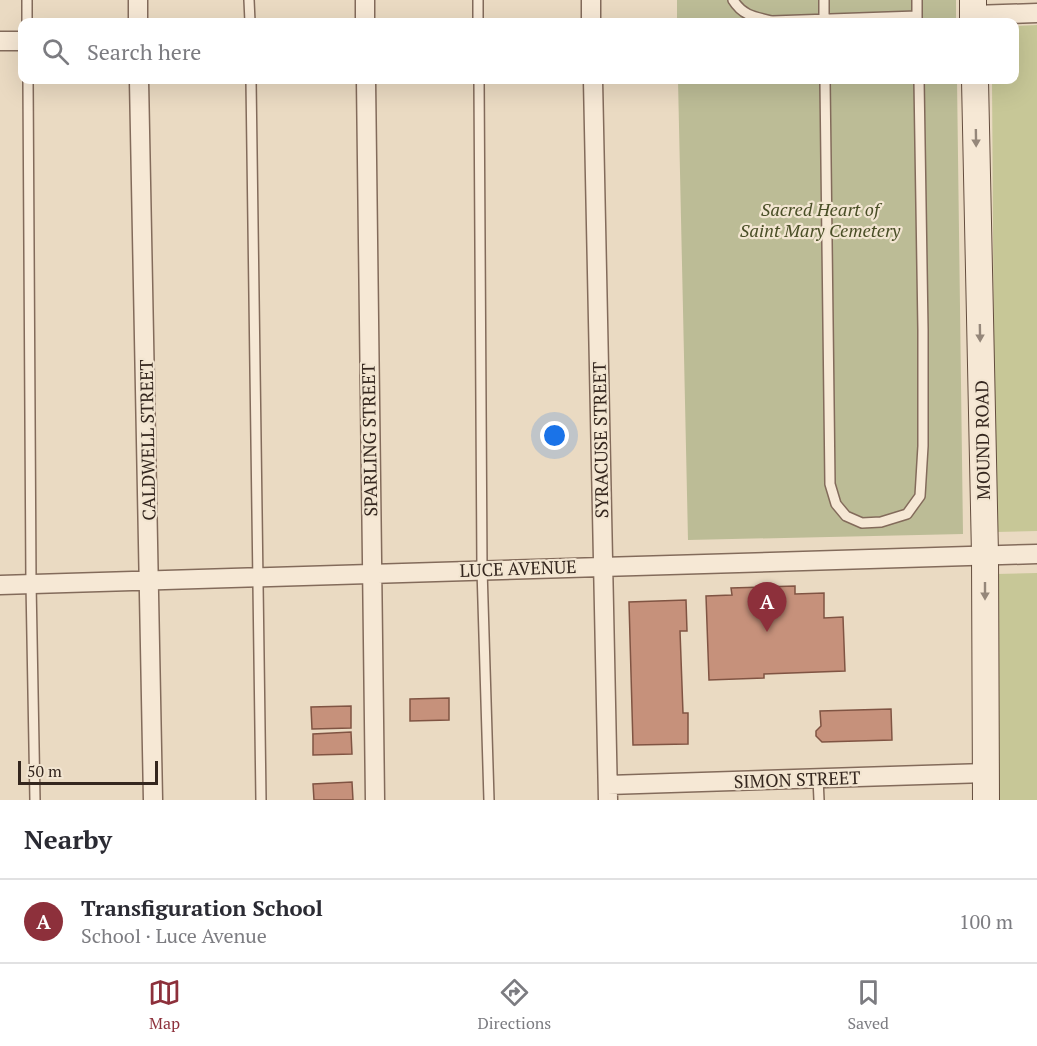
<!DOCTYPE html>
<meta charset="utf-8">
<style>
body{margin:0;font-family:"PT Serif",serif;background:#f2f2f3;color:#2b2b33}
.scale{position:absolute;left:18px;bottom:15px;width:140px;box-sizing:border-box;padding-left:6px;border:3px solid #34261e;border-top:0;font-size:16px;line-height:21px;white-space:nowrap;color:#34261e;-webkit-text-stroke:4px #f2e5d1;paint-order:stroke}
.you{position:absolute;left:555px;top:436px;width:21px;height:21px;margin:-15px;border:4px solid #fff;border-radius:50%;background:#1a73e8;box-shadow:0 0 0 9px #1a73e833}
.badge{display:grid;place-items:center;width:39px;height:39px;border-radius:50%;background:#8d303b;color:#fff;font-size:20px;font-weight:700}
.pin{position:absolute;translate:-50% -50px;filter:drop-shadow(0 2px 3px #0008)}
.pin::after{content:'';position:absolute;top:32px;width:21px;height:18px;background:inherit;clip-path:polygon(0 0,100% 0,50% 100%)}
.list{margin:0;padding:0;list-style:none}
h2{display:flex;justify-content:space-between;align-items:center;height:78px;margin:0;padding:0 24px;font-size:26px}
h2 small{font-size:20px;font-weight:400;color:#7c7c81}
.list li{display:grid;grid-template-columns:39px 1fr auto;gap:18px;align-items:center;box-sizing:border-box;height:84px;padding:0 24px;border-top:2px solid #e1e1e2}
.list b{display:block;font-size:22px;white-space:nowrap}
.list p{margin:0;font-size:20px;white-space:nowrap;color:#7c7c81}
.list em{font-size:20px;font-style:normal;color:#7c7c81}
.icon{flex:none;width:33px;height:33px;fill:none;stroke:currentColor;stroke-width:2;stroke-linecap:round;stroke-linejoin:round}
.map{position:relative;flex:none;width:1037px;height:800px;overflow:hidden}
.search{position:absolute;background:#fff;box-shadow:0 6px 24px #0002;left:18px;right:18px;top:18px;height:66px;display:flex;align-items:center;gap:15px;box-sizing:border-box;padding:0 21px;border-radius:12px;color:#7c7c81;font-size:22px}
.sheet{height:162px;background:#fff}
nav{display:flex;justify-content:space-around;align-items:center;box-sizing:border-box;height:84px;border-top:2px solid #e1e1e2;background:#fff;font-size:16px;color:#7c7c81}
nav a{display:grid;justify-items:center;gap:3px}
nav .on{color:#8d303b}
.map>svg:first-child{display:block}
.green{fill:#c7c797}
.cemetery{fill:#bcbc96}
.building{fill:#c6917b;stroke:#805443;stroke-width:1.5}
.lines{fill:none;stroke-linecap:round;stroke-linejoin:round}
.service-casing{stroke:#836b5b;stroke-width:12}
.minor-casing{stroke:#836b5b;stroke-width:21}
.secondary-casing{stroke:#644d3e;stroke-width:28}
.service{stroke:#f6e8d5;stroke-width:9}
.minor{stroke:#f6e8d5;stroke-width:18}
.secondary{stroke:#f6e8d5;stroke-width:26}
.oneway{fill:#95877a}
.labels{text-anchor:middle;dominant-baseline:central;stroke-width:4.5;stroke-linejoin:round;paint-order:stroke}
.park-label{font-size:18px;font-style:italic;fill:#494e26;stroke:#f2e5d1}
.street-label{font-size:18px;fill:#34261e;stroke:#f2e5d1}
</style>
<div class="map">
<svg width="1037" height="800" viewBox="0 0 1037 800">
<rect width="100%" height="100%" fill="#eadac2"/>
<!-- green -->
<path class="green" d="M1037,25V531L995,532L992,80H1014L1015,26Z
M1037,573V800H996V574Z"/>
<!-- cemetery -->
<path class="cemetery" d="M677,0H956V22H677Z
M678,80H957L963,534L688,540Z"/>
<!-- building -->
<path class="building" d="M795,586V594L824,593V618L843,617L845,671L764,674V678L709,680L706,596L732,595L731,588Z
M686,600L687,631H680L683,713H688V744L633,745L629,602Z
M449,698V720L410,721V699Z
M351,706V728L312,729L311,707Z
M891,709L892,740L822,742L816,736V731L821,726L820,711Z
M351,732L352,754L313,755V734Z
M352,782L353,800H314L313,784Z"/>
<g class="lines">
<defs>
<path id="service" d="M27,0V22
M249,0L250,22
M478,0V22
M733,0C743,16 755,17 772,21L917,16
M824,0V22
M917,0V22
M28,80L31,583L35,800
M251,80L261,800
M479,80L482,569L489,800
M825,80L830,484L836,504L846,516L862,523L881,522L907,514L920,496L923,446V330L919,80
M818,778L819,800"/>
<path id="minor" d="M138,0V22
M365,0V22
M591,0V22
M973,15L1037,13
M0,41H22
M139,80L153,800
M366,80L375,800
M593,80L608,800
M0,585L1037,554
M608,785L986,773"/>
<path id="secondary" d="M973,0V22
M975,80L985,555L986,800"/>
</defs>
<!-- service casing -->
<use href="#service" class="service-casing"/>
<!-- minor casing -->
<use href="#minor" class="minor-casing"/>
<!-- secondary casing -->
<use href="#secondary" class="secondary-casing"/>
<!-- service -->
<use href="#service" class="service"/>
<!-- minor -->
<use href="#minor" class="minor"/>
<!-- secondary -->
<use href="#secondary" class="secondary"/>
</g>
<!-- one-way arrows -->
<defs><path id="oneway-solid" d="M-6-.8H1V-3.2L6.5 0L1 3.2V.8H-6Z" transform="scale(1.5)"/></defs>
<g class="oneway">
<use href="#oneway-solid" transform="translate(976 138) rotate(89)"/>
<use href="#oneway-solid" transform="translate(980 333) rotate(89)"/>
<use href="#oneway-solid" transform="translate(985 591) rotate(90)"/>
</g>
<g class="labels">
<!-- park labels -->
<g class="park-label">
<text x="820" y="209">Sacred Heart of<tspan x="820" dy="21">Saint Mary Cemetery</tspan></text>
</g>
<!-- street labels -->
<g class="street-label">
<text transform="translate(147 440) rotate(-91)">CALDWELL STREET</text>
<text transform="translate(369 440) rotate(-91)">SPARLING STREET</text>
<text transform="translate(600 440) rotate(-91)">SYRACUSE STREET</text>
<text transform="translate(982 440) rotate(-91)">MOUND ROAD</text>
<text transform="translate(518 568) rotate(-2)">LUCE AVENUE</text>
<text transform="translate(797 779) rotate(-2)">SIMON STREET</text>
</g>
</g>
</svg>
<div class="scale">50 m</div>
<div class="you"></div>
<div class="pin badge" style="left:767px;top:632px">A</div>
<div class="search"><svg class="icon" aria-label="search" viewBox="0 0 24 24"><circle cx="10" cy="10" r="6"/><path d="M15 15l6 6"/></svg>Search here</div>
</div>
<section class="sheet">
<h2>Nearby<small></small></h2>
<ul class="list">
<li><span class="badge">A</span><div><b>Transfiguration School</b><p>School · Luce Avenue</p></div><em>100 m</em></li>
</ul>
</section>
<nav>
<a class="on"><svg class="icon" aria-label="map" viewBox="0 0 24 24"><path d="M3 6l6-2 6 2 6-2v14l-6 2-6-2-6 2zM9 4v14M15 6v14"/></svg>Map</a>
<a><svg class="icon" aria-label="directions" viewBox="0 0 24 24"><path d="M12 3l9 9-9 9-9-9zM9 14v-3h6M13 9l2 2-2 2"/></svg>Directions</a>
<a><svg class="icon" aria-label="saved" viewBox="0 0 24 24"><path d="M7 4h10v16l-5-4-5 4z"/></svg>Saved</a>
</nav>
